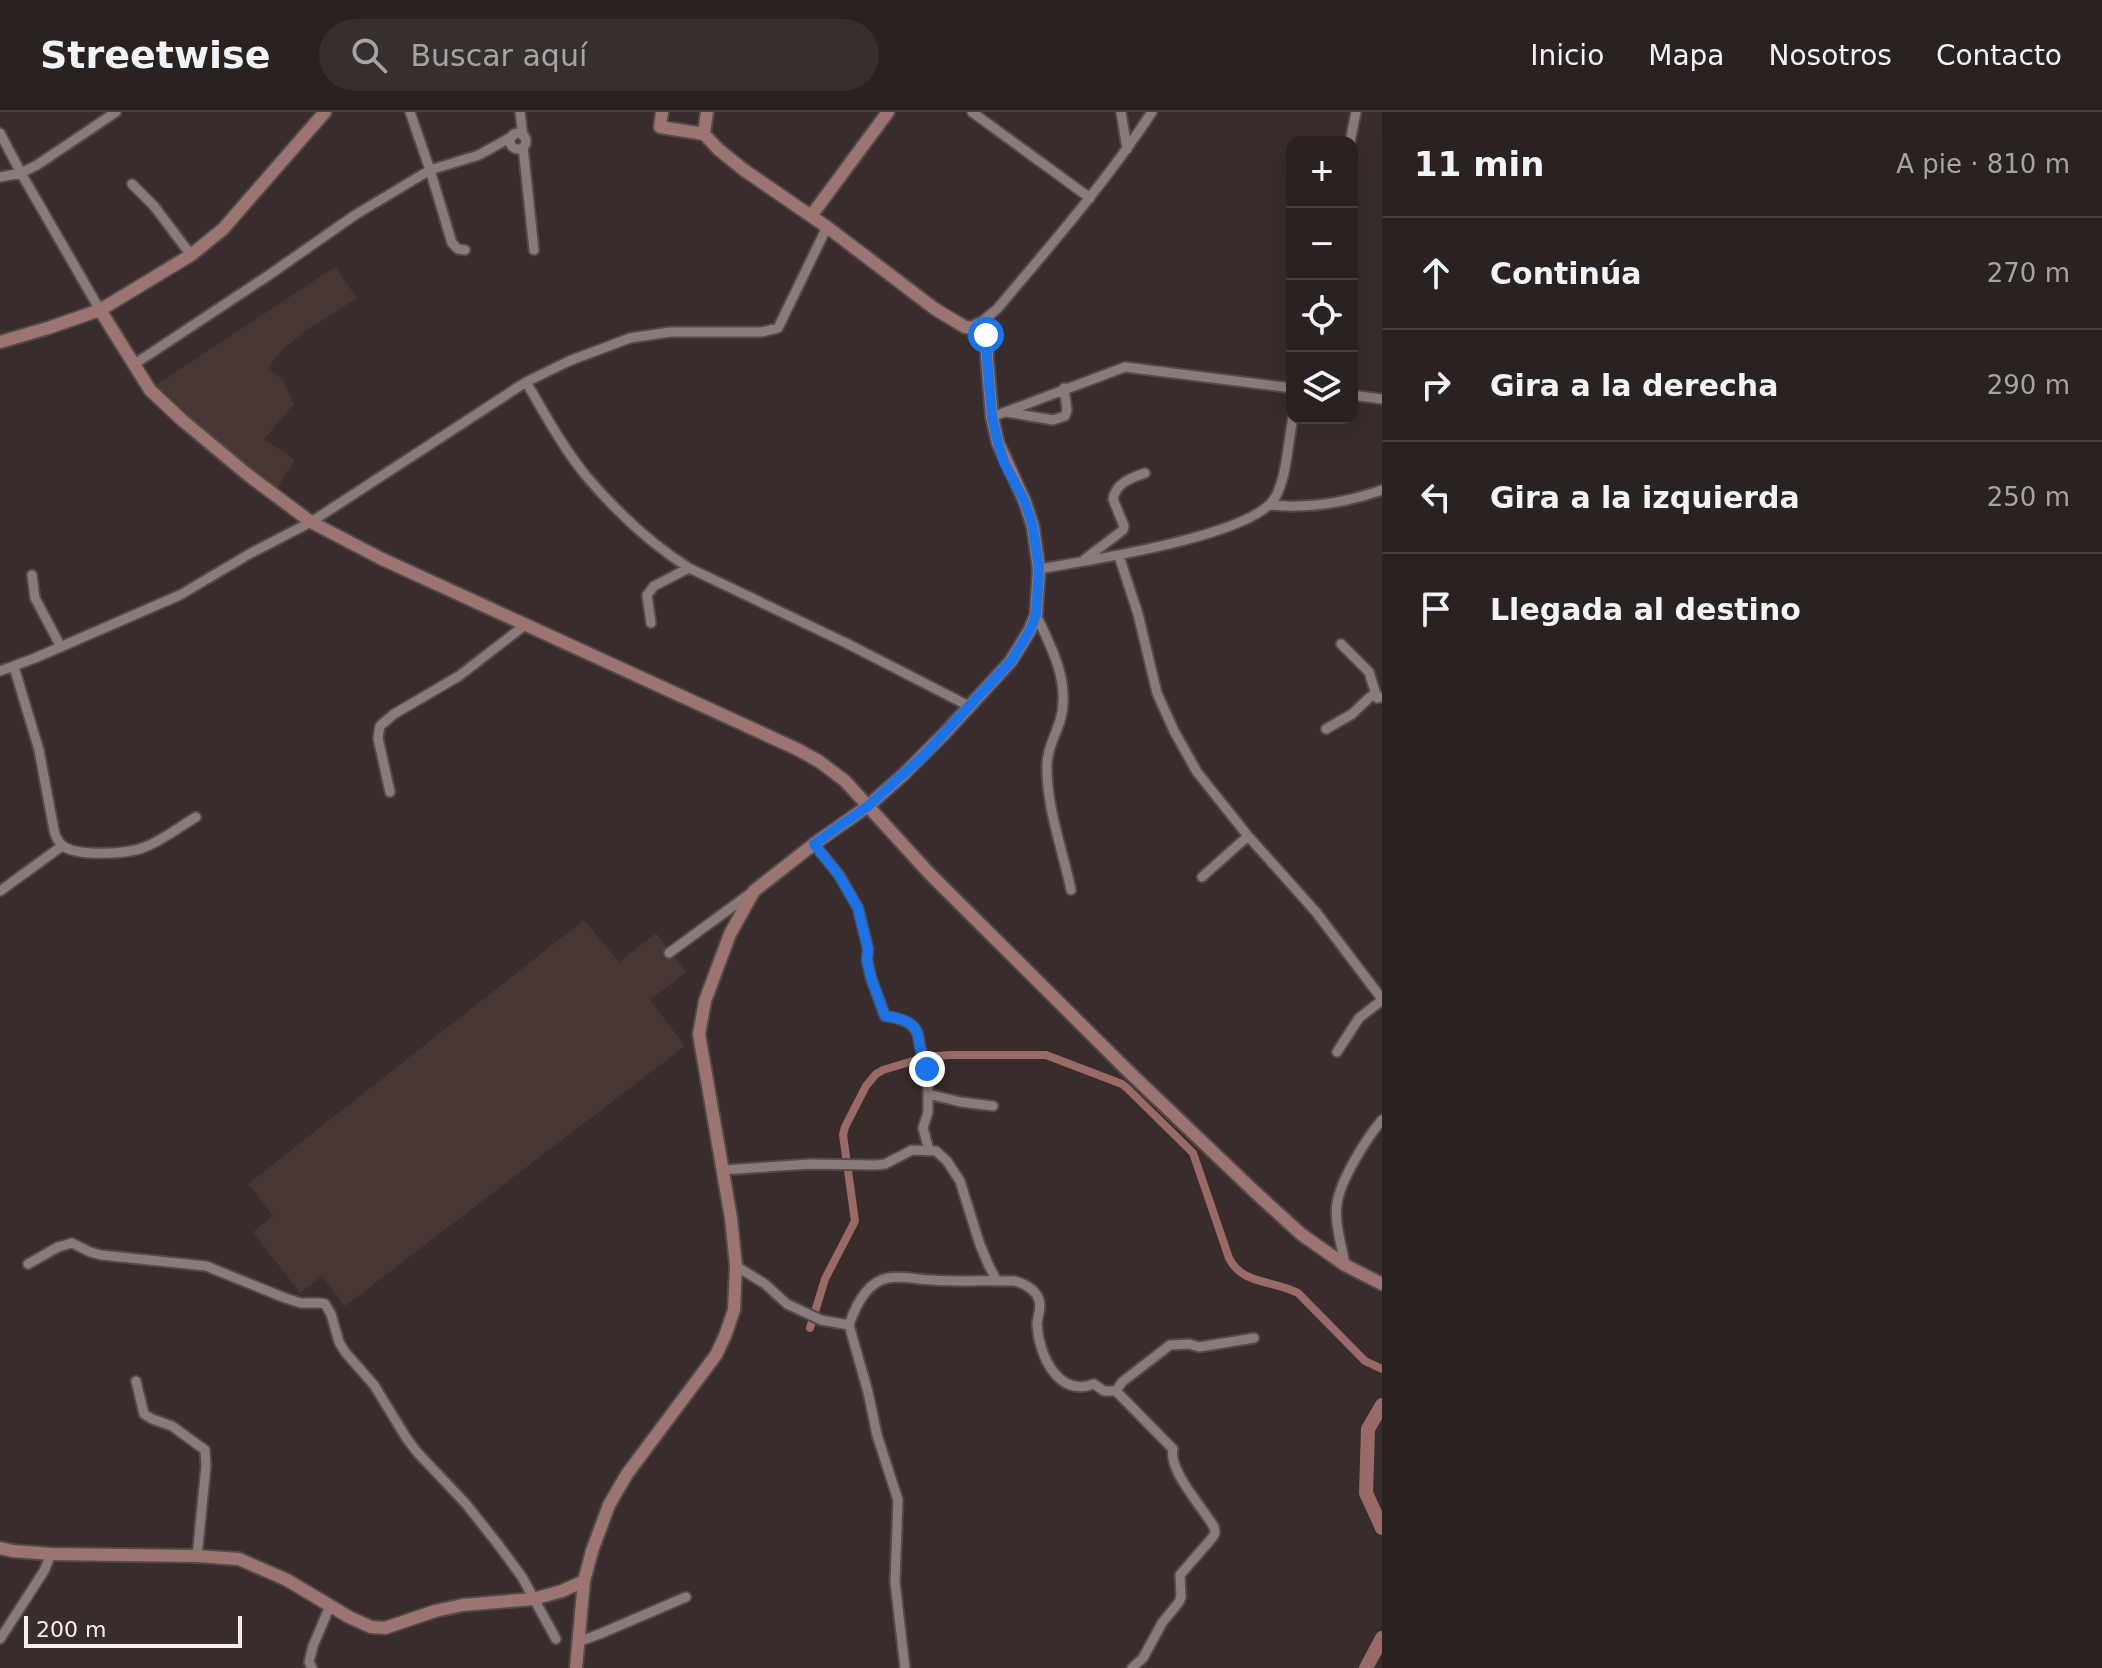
<!DOCTYPE html>
<html lang="es">
<meta charset="utf-8">
<style>
body{margin:0;font-family:"DejaVu Sans",sans-serif;background:#362f2e;color:#f1f3f6}
.controls{position:absolute;right:24px;top:24px;display:grid;overflow:hidden;border-radius:16px;box-shadow:0 8px 32px #0002}
.controls button{width:72px;height:72px;display:grid;place-items:center;padding:0;border:0;border-bottom:2px solid #463f3f;background:#2a2221;color:#f1f3f6;font:40px sans-serif}
.scale{position:absolute;left:24px;bottom:20px;width:218px;box-sizing:border-box;padding-left:8px;border:4px solid #f5eeed;border-top:0;font-size:22px;line-height:28px;white-space:nowrap;color:#f5eeed;-webkit-text-stroke:6px #382d2c;paint-order:stroke}
.stop{position:absolute;width:24px;height:24px;margin:-18px;border:6px solid #1a73e8;border-radius:50%;background:#fff}
.stop.end{background:#1a73e8;border-color:#fff;box-shadow:0 2px 8px #0008}
.list{margin:0;padding:0;list-style:none}
h2{display:flex;justify-content:space-between;align-items:center;height:104px;margin:0;padding:0 32px;font-size:34px}
h2 small{font-size:26px;font-weight:400;color:#a5a4a5}
.list li{display:grid;grid-template-columns:52px 1fr auto;gap:24px;align-items:center;box-sizing:border-box;height:112px;padding:0 32px;border-top:2px solid #463f3f}
.list b{display:block;font-size:30px;white-space:nowrap}
.list em{font-size:26px;font-style:normal;color:#a5a4a5}
.icon{flex:none;width:44px;height:44px;fill:none;stroke:currentColor;stroke-width:2;stroke-linecap:round;stroke-linejoin:round}
.map{position:relative;flex:none;width:1382px;height:1556px;overflow:hidden}
header{display:flex;align-items:center;gap:48px;box-sizing:border-box;height:112px;padding:0 40px;background:#2a2221;border-bottom:2px solid #463f3f}
header strong{font-size:38px}
nav{display:flex;gap:44px;margin-inline-start:auto;font-size:28px}
.search{width:560px;height:72px;background:#362f2e;display:flex;align-items:center;gap:20px;box-sizing:border-box;padding:0 28px;border-radius:44px;color:#a5a4a5;font-size:30px}
main{display:flex}
aside{flex:1;background:#2a2221}
.map>svg:first-child{display:block}
.built{fill:#483635}
.lines{fill:none;stroke-linecap:round;stroke-linejoin:round}
.canal{stroke:#9a6a66;stroke-width:8}
.river{stroke:#9a6a66;stroke-width:14}
.street-casing{stroke:#524948;stroke-width:13}
.secondary-casing{stroke:#524948;stroke-width:16}
.street{stroke:#887b79;stroke-width:9}
.secondary{stroke:#9c7471;stroke-width:12}
.route{stroke:#1a73e8;stroke-width:10}
</style>
<header>
<strong>Streetwise</strong>
<div class="search"><svg class="icon" aria-label="search" viewBox="0 0 24 24"><circle cx="10" cy="10" r="6"/><path d="M15 15l6 6"/></svg>Buscar aquí</div>
<nav><a>Inicio</a><a>Mapa</a><a>Nosotros</a><a>Contacto</a></nav>
</header>
<main>
<div class="map">
<svg width="1382" height="1556" viewBox="0 0 1382 1556">
<rect width="100%" height="100%" fill="#382d2c"/>
<!-- built -->
<path class="built" d="M335,155L357,186L304,220L281,239L268,256L283,268L294,292L264,327L295,348L276,378L177,297L156,273Z
M584,808L619,850L656,821L686,860L650,888L685,934L345,1194L322,1164L300,1181L253,1120L273,1104L248,1072Z"/>
<g class="lines">
<!-- canal -->
<path class="canal" d="M810,1216L825,1167L855,1109L843,1023L845,1015L866,974L876,962L883,958L926,945L950,943H1046L1122,972L1128,977L1193,1041L1229,1146C1242,1173 1274,1168 1298,1181L1365,1249L1382,1257"/>
<!-- river -->
<path class="river" d="M1382,1293L1368,1317L1366,1381L1382,1416
M1366,1556L1382,1526"/>
<defs>
<path id="street" d="M520,0L523,24
M972,0L1090,86
M1121,0L1127,37
M0,21L21,61L100,198
M510 29a8 8 0 1 1 16 0a8 8 0 1 1-16 0Z
M1350,30L1356,0
M523,35L534,138
M0,65L21,61L37,53L116,0
M132,72L154,94L191,143
M465,138L458,137L452,131L430,58L479,43L513,24
M979,212L997,197C1051,133 1106,70 1152,0
M133,253L269,163L355,103L430,58L410,0
M526,270C545,302 563,336 587,365C616,399 651,432 689,456L846,531L969,594
M1352,283L1382,287
M1006,300L1053,308L1065,304L1067,298L1064,276
M992,305L1125,255L1292,276
M1270,393C1310,397 1345,391 1382,378
M1119,444L1138,502L1157,581L1174,619L1197,660L1248,724L1316,800L1382,887
M1085,447L1123,418L1124,414L1113,387C1116,371 1131,366 1145,361
M1039,457C1084,449 1257,424 1276,384C1287,363 1288,329 1293,306
M32,463L35,486L61,535
M1036,503C1052,536 1071,572 1060,609C1055,624 1046,640 1047,657C1047,697 1063,739 1071,778
M651,511L647,483L654,474L689,456
M1341,532L1369,560L1377,586
M14,555L39,638L54,718C55,723 58,730 63,734C79,745 128,742 145,735C163,728 179,715 196,705
M0,559L35,546L180,483L251,441L311,410L526,270L569,249L630,226L670,220H761L778,216L827,115
M1326,617L1352,602L1370,585L1375,583L1377,586L1382,585
M390,680L378,626L380,614L394,602L459,564L525,513
M814,732L839,763L858,796L868,837L867,848L871,866L885,904C901,906 919,911 919,930L928,964V1000L923,1016L929,1038
M1202,765L1248,724
M0,779L62,734
M669,841L751,781
M1337,940L1359,906L1382,888
M928,982L961,990L993,994
M723,1058L810,1052L876,1053L885,1052L912,1038L936,1039L947,1049L960,1069L980,1133L989,1154L997,1169
M28,1152L58,1135L72,1131L90,1140L101,1143L206,1154L285,1186L301,1191H320L325,1192L331,1202L339,1230L345,1240L374,1273L407,1327L417,1340L466,1392L497,1431L522,1465L556,1527
M1345,1153C1342,1134 1334,1111 1337,1091C1341,1067 1366,1027 1382,1008
M736,1154L765,1172L787,1192L821,1208L849,1213C855,1195 867,1170 888,1166C901,1163 919,1168 932,1168C960,1170 988,1168 1015,1169C1025,1172 1036,1178 1039,1188C1042,1197 1037,1205 1037,1213C1039,1243 1058,1286 1094,1272L1104,1279H1116L1173,1337C1168,1358 1203,1396 1214,1415L1215,1421L1212,1426L1180,1463L1181,1485L1179,1490L1162,1511L1143,1546L1132,1556
M849,1213L868,1280L877,1323L898,1388L895,1470L905,1556
M136,1269L144,1302L152,1307L172,1314L205,1338L206,1354L197,1444
M1116,1279L1122,1270L1170,1233L1189,1232L1199,1235L1254,1226
M0,1527L44,1459L51,1442
M578,1530L602,1521L686,1485
M312,1556L309,1550L313,1534L330,1494"/>
<path id="secondary" d="M662,0L660,15L704,22L718,37L744,58L827,115L935,197L965,215L974,216
M704,22L707,0
M811,104L888,0
M100,198L150,278L182,308L248,363L311,410L382,447L799,638L820,650L845,669L929,761L1124,955L1256,1081L1301,1122L1345,1153L1382,1172
M974 219a7 7 0 1 1 14 0a7 7 0 1 1-14 0Z
M0,230L48,216L100,198L191,143L223,117L325,0
M0,1436L13,1439L51,1442L197,1444L239,1447L287,1468L349,1505L371,1515L385,1516L435,1499L463,1493L533,1487L562,1479L584,1469
M576,1556L584,1469L592,1439L609,1393L627,1362L716,1243L725,1224L734,1198L736,1154L731,1106L699,922L705,889L730,822L754,779L814,732L868,694L904,662L945,621L1011,549L1030,518L1036,503L1039,457L1033,415L1025,390L998,331L992,305L987,246V221"/>
</defs>
<!-- street casing -->
<use href="#street" class="street-casing"/>
<!-- secondary casing -->
<use href="#secondary" class="secondary-casing"/>
<!-- street -->
<use href="#street" class="street"/>
<!-- secondary -->
<use href="#secondary" class="secondary"/>
</g>
<g class="lines">
<!-- route -->
<path class="route" d="M927,957C911,928 932,910 885,904L871,866L867,848L868,837L858,796L839,763L814,732L868,694L924,643L1011,549L1030,518L1036,503L1039,457L1033,415L1025,390L1004,350L998,331L992,305L987,246V221L986,223"/>
</g>
</svg>
<div class="controls">
<button>+</button>
<button>−</button>
<button><svg class="icon" aria-label="locate" viewBox="0 0 24 24"><circle cx="12" cy="12" r="6"/><path d="M12 2v4M12 18v4M2 12h4M18 12h4"/></svg></button>
<button><svg class="icon" aria-label="layers" viewBox="0 0 24 24"><path d="M12 4l9 5-9 5-9-5zM3 14l9 5 9-5"/></svg></button>
</div>
<div class="scale">200 m</div>
<div class="stop" style="left:986px;top:223px"></div>
<div class="stop end" style="left:927px;top:957px"></div>
</div>
<aside>
<h2>11 min<small>A pie · 810 m</small></h2>
<ul class="list">
<li><svg class="icon" aria-label="ahead" viewBox="0 0 24 24"><path d="M12 20V5M6 11l6-6 6 6"/></svg><div><b>Continúa</b></div><em>270 m</em></li>
<li><svg class="icon" aria-label="right" viewBox="0 0 24 24"><path d="M7 20v-9h11M14 6l5 5-5 5"/></svg><div><b>Gira a la derecha</b></div><em>290 m</em></li>
<li><svg class="icon" aria-label="left" viewBox="0 0 24 24"><path d="M17 20v-9H6M10 6l-5 5 5 5"/></svg><div><b>Gira a la izquierda</b></div><em>250 m</em></li>
<li><svg class="icon" aria-label="arrive" viewBox="0 0 24 24"><path d="M6 21V4h12l-3 4 3 4H6"/></svg><div><b>Llegada al destino</b></div></li>
</ul>
</aside>
</main>
